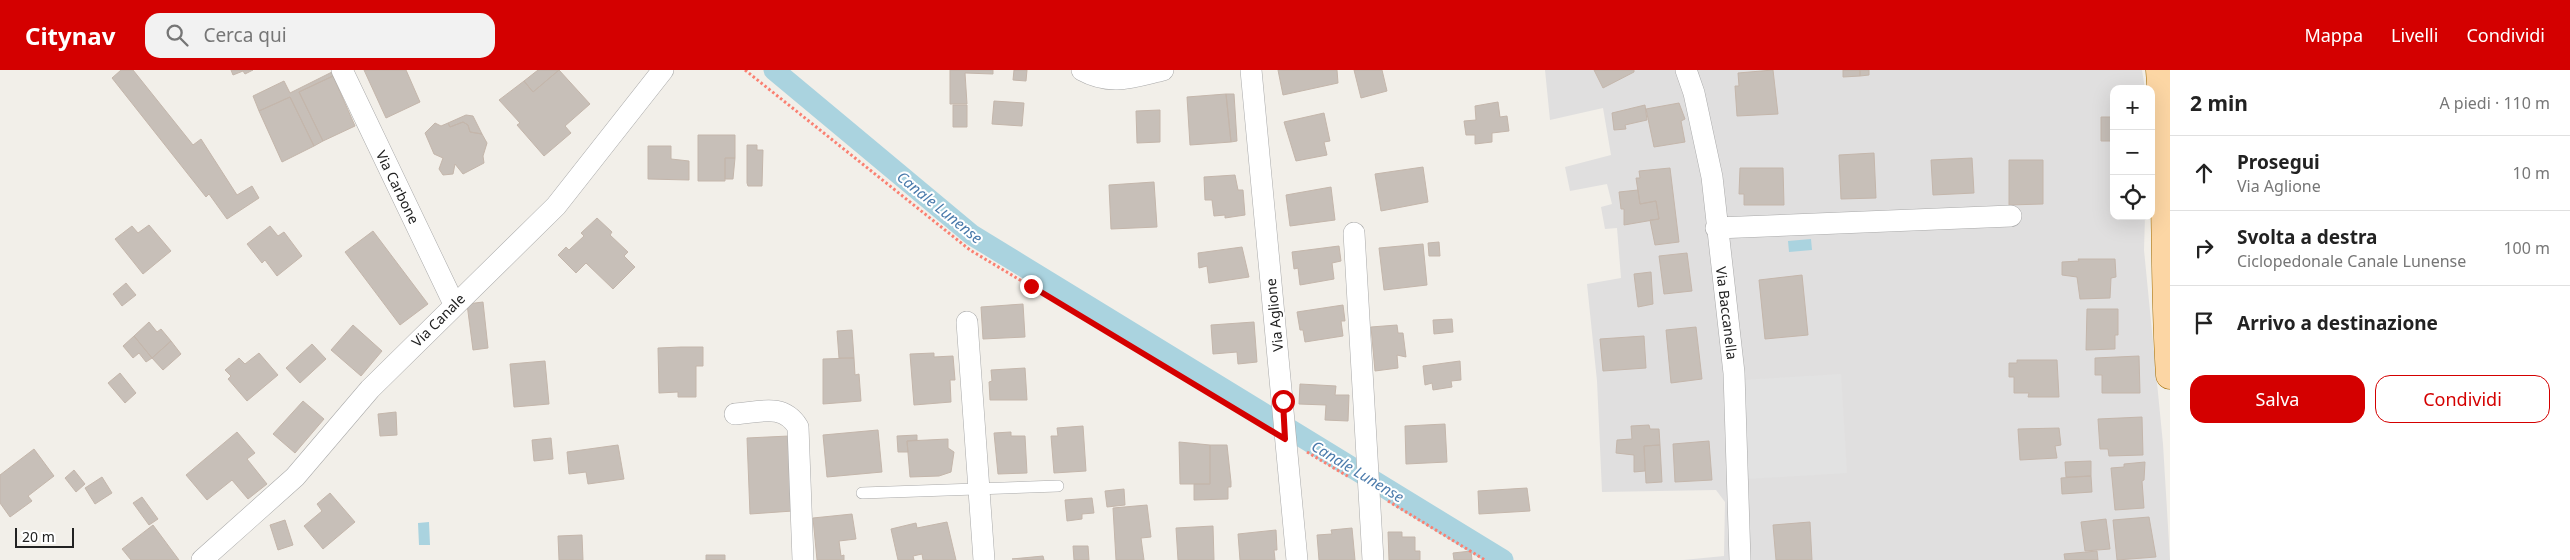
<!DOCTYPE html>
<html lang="it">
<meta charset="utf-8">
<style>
body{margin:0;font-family:"Noto Sans",sans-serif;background:#f2f2f2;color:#222}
.controls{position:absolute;right:15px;top:15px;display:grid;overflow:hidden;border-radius:10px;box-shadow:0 5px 20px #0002}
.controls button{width:45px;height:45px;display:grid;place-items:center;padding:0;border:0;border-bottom:1px solid #e0e0e0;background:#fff;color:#222;font:25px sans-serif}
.scale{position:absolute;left:15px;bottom:12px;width:59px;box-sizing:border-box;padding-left:5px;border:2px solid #222;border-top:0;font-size:14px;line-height:18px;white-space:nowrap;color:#222;-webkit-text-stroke:4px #fff;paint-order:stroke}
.stop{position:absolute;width:15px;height:15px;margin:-11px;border:4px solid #d40000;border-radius:50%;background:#fff}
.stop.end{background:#d40000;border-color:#fff;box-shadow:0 1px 5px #0008}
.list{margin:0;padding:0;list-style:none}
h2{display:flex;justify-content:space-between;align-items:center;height:65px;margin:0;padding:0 20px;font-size:21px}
h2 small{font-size:16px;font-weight:400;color:#767676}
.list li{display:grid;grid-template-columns:32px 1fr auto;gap:15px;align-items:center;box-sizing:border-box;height:75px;padding:0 20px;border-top:1px solid #e0e0e0}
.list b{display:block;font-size:19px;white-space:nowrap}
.list p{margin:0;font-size:16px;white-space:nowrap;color:#767676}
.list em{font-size:16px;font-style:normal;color:#767676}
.actions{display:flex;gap:10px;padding:15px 20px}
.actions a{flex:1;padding:11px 0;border:1px solid #d40000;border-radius:15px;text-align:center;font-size:18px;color:#d40000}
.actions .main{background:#d40000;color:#fff}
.icon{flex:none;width:28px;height:28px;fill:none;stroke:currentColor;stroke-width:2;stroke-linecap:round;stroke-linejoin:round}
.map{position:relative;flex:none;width:2170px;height:490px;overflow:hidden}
header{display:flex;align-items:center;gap:30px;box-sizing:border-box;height:70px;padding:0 25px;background:#d40000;color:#fff}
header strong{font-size:24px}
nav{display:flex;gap:28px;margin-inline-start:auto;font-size:18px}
.search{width:350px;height:45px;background:#f2f2f2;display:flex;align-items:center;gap:12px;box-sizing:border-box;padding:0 18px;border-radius:15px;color:#767676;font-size:19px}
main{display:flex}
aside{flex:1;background:#fff}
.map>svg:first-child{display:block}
.residential{fill:#e0dfdf}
.parking{fill:#e2e2e2}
.water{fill:#aad3df}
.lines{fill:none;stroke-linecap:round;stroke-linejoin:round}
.canal{stroke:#aad3df;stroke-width:21}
.building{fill:#c7bfb8;stroke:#c4b6ab}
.lane-casing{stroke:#a9a9a9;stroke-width:12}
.street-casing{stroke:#a9a9a9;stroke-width:22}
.primary-casing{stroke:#a06b00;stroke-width:29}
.path{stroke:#fa8072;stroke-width:3;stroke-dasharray:2.5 2.5;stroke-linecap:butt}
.lane{stroke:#fff;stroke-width:11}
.street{stroke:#fff;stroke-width:21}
.primary{stroke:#fcd6a4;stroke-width:28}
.route{stroke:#d40000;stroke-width:6}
.labels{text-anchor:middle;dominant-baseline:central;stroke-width:4;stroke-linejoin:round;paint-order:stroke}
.street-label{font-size:14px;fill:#222;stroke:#fff}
.water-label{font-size:15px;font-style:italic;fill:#4a7aab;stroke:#fff}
</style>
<header>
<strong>Citynav</strong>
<div class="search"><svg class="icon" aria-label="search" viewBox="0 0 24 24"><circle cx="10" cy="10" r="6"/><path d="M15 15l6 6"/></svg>Cerca qui</div>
<nav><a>Mappa</a><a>Livelli</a><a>Condividi</a></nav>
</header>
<main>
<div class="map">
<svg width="2170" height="490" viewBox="0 0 2170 490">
<rect width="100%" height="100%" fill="#f2efe9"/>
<!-- residential -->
<path class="residential" d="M1545,0H2142L2145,19H2114V146H2145L2144,180L2163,374L2170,490H1683L1724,486L1725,432L1716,420L1602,422L1597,311L1587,214L1621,208L1617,158L1605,159L1601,137L1612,134L1607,114L1570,121L1565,97L1611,85L1603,38L1550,50Z"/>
<!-- parking -->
<path class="parking" d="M1841,304L1847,403L1748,409L1742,310Z"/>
<!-- water -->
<path class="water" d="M1811,169L1812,180L1789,182L1788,171Z
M429,452L430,475H419L418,453Z"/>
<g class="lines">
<!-- canal -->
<path class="canal" d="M774,0L972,165L1503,490"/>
</g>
<!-- building -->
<path class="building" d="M121,0H133L193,75L201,69L237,125L252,116L259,128L227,149L209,124L206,127L112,8Z
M231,0H253L245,4L243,1L233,5Z
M364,0H406L420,32L386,48Z
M538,0H559L533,22L524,11Z
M559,0L590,34L565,56L571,63L544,86L517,55L520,53L499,30L524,11L533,22Z
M950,0H993V4L965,3L967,34H950Z
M1014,0H1027L1026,11L1013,10Z
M1278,0H1337L1338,13L1283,25Z
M1354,0H1382L1387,21L1361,28Z
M1594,0H1634V2L1603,18Z
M1773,0L1778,44L1737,46L1735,16H1739L1738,3Z
M1843,0H1860V6L1843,7Z
M1860,0H1869V5L1860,6Z
M332,2L333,6L299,22L323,71L314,76L290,27L259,41L253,26L284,11L290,23Z
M333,6L355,56L323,71L299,22Z
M1226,24L1231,72L1190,75L1187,27Z
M1226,24H1234L1237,71L1231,72Z
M290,27L314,76L282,92L259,41Z
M994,31L1024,33L1022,56L992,54Z
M1498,32L1500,47L1507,46L1509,61L1492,63V72L1475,74V65H1466L1464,51L1476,50L1475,36Z
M1679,33L1685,49L1681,51L1685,72L1654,77L1646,39Z
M953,35H967V57H953Z
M1645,35L1647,50L1625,55L1626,59L1614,60L1612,43Z
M1160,40V72L1137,73L1136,41Z
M1324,43L1330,71L1324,72L1327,85L1296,91L1284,52Z
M466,45L473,46L482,64L470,62L468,55L463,52L450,57L448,53Z
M2101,47H2114V107L2113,71H2101Z
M463,52L468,55L470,62L482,64L487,73L483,86L484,93L463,104L455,94L453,104L443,105L439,99L443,88L434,84L425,63L435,53L441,56L448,53L450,57Z
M698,65H735V88H725V111H698Z
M747,75H757V80H763L762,116H748L747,113Z
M648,76H671V89L689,91V110L648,109Z
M1874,83L1876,128L1841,129L1839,85Z
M725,88H735L733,109H725Z
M1972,88L1974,123L1933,125L1931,90Z
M2009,90H2043V134L2009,135Z
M1423,97L1428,132L1381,141L1375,104Z
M1670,98L1679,172L1655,175L1650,150L1659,149L1656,131L1640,134L1636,108H1640L1639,101Z
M1740,98H1783L1784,135H1744V124H1739Z
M1235,105L1238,120H1243L1245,145L1225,148V145L1214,146L1212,130H1205L1204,107Z
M1154,112L1157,157L1111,159L1109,115Z
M1331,117L1335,150L1290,156L1286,125Z
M1638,120L1640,134L1656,131L1659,149L1624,155V139H1621L1619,122Z
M597,148L612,162L610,165L628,182L624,186L635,197L613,219L586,193L576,203L558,185L566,177L569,180L584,166L581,163Z
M149,155L171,181L143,204L115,169L132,156L138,163Z
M270,156L278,166L284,162L302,186L277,206L265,190L262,193L247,174Z
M373,161L428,234L400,255L345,182Z
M1439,172L1440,186H1429L1428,173Z
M1423,174L1427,215L1384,220L1379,178Z
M1339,176L1341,191L1332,193L1334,209L1300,215L1298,198L1294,199L1292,182Z
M1242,177L1249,207L1209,213L1207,196L1199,198L1198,183Z
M1687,183L1692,221L1664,224L1659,186Z
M2078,189H2115L2116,207L2111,208L2110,228L2080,229L2077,207L2062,205V192L2079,191Z
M1651,202L1653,234L1638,237L1634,204Z
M1802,205L1808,265L1765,269L1759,210Z
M126,213L136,225L122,236L113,224Z
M483,232L488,278L473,280L467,234Z
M1023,234L1025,267L983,269L981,237Z
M1343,235L1345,251H1341L1343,266L1305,272L1303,260H1300L1297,242Z
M2087,239H2118V265H2115V279L2086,280Z
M1452,249L1453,262L1434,264L1433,250Z
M149,252L157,262L161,259L171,271L152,288L134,266Z
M1254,252L1257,292L1238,294L1237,282L1213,284L1211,255Z
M353,255L382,281L361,306L331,280Z
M1397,255L1398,263H1403L1406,287L1397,285L1398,298L1375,301L1371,257Z
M1696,257L1702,309L1671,313L1666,260Z
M852,260L854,288H839L837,261Z
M134,266L152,288L146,292L139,283L133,288L123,276Z
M1644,266L1646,298L1603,301L1600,269Z
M171,271L181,284L163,300L152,288Z
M312,274L326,289L300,313L286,298Z
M681,277H703V296H696V327H678V322L659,323L658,278Z
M259,283L278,305L247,331L228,309L231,306L225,300L239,288L245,294Z
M934,283V287L953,286L955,310H950L951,332L914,335L910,284Z
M2139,286L2140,323H2102V305H2095V288Z
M854,288L855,305L859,304L861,331L823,334V289Z
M2017,290H2057L2059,327H2028L2029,323H2014V307H2009V293H2017Z
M545,291L549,334L514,337L510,294Z
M1460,291L1461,310L1451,311L1452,317L1433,320L1432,313L1425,315L1423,296Z
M1025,298L1027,330H990L989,312L992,311L991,300Z
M120,303L136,323L125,333L108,313Z
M1300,314L1336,316L1335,325H1349L1348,351L1325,350L1326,335L1299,334Z
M303,331L324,349L295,383L273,364Z
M396,342L397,365L380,366L378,344Z
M2142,347L2143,385L2109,386L2108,379H2100L2098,349Z
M1445,354L1447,392L1406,394L1405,356Z
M1649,355L1650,359H1659L1660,375L1644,376L1645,401L1634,402V385L1616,383L1617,370L1632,369L1631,356Z
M1083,356L1086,401L1054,403L1051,366H1058L1057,358Z
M2059,358L2061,375L2055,376L2057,388L2020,390L2018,359Z
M878,360L882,402L827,407L823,365Z
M237,362L255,383L247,389L267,414L248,429L232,410L207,430L186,405Z
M1011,362V366H1025L1027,403L998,404L994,363Z
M917,365V370L907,371L908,382H898L897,366Z
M789,366L793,441L750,444L747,368Z
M551,368L553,389L534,391L532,370Z
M948,369V378L954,382L951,402L939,406L910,407L907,371Z
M1709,371L1712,410L1675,412L1673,374Z
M1179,372L1210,375V414H1180Z
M618,375L624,409L588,414L586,402L569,404L567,382Z
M1210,375H1227L1231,412V417H1228V429L1194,430V414H1210Z
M1660,375L1662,412L1646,413L1644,376Z
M34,379L54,406L28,426L32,431L10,447L0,433V405Z
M2091,391V406L2066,407L2065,392Z
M2145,392L2144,410L2142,411L2144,438L2115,440L2111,398L2124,397V394Z
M74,400L85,414L76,422L65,408Z
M2091,406L2092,422L2062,424L2061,408Z
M102,407L112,423L95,434L85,418Z
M1527,418L1530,441L1479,444L1478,421Z
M1124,419L1125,435L1107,437L1105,421Z
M330,423L355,452L323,479L304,456L322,441L317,434Z
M142,427L158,449L149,455L133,433Z
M1092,428L1094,443L1082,444V449L1067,451L1065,430Z
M1147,435L1151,467L1141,468L1144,490H1116L1113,438Z
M852,444L856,469L839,471L841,486L844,485V490H817L813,448Z
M2149,447L2156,487L2117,490L2113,450Z
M2106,449L2110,479L2085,481L2081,452Z
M285,450L293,475L278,480L270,455Z
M947,452L956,490H923L922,484L913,486L914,490H898L891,459L916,453L917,458Z
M1810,452L1812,490H1776L1773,455Z
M153,455L179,490H131L122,479Z
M1213,456L1214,490H1178L1176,458Z
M1352,458L1355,490H1319L1317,465L1332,464L1331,460Z
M1276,460L1277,480H1274L1275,490H1240L1238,464Z
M1388,462H1402V467H1415V481H1420V490H1389Z
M582,465L583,490H559L558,466Z
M1073,476H1088L1089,490H1074Z
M1471,481L1472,490H1454L1453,483Z
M2097,481L2098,490H2065L2064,484Z
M706,485H725V490H706Z
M1043,486L1044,490L1012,489Z"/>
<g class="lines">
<defs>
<path id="lane" d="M862,423L1058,416"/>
<path id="street" d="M342,0L454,234
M1082,0C1111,16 1133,7 1163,0
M1251,0L1297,490
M1686,0L1694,23L1712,107L1734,303L1740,490
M1716,158L2011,146
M1354,163L1373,490
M967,252L984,490
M735,344C761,342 783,333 798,357L803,490
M202,490L295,407L370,319L556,136L663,0"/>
<path id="primary" d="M2160,0C2168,102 2163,204 2170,305"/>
</defs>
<!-- lane casing -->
<use href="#lane" class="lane-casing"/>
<!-- street casing -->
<use href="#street" class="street-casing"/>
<!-- primary casing -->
<use href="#primary" class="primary-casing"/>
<!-- path -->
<path class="path" d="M745,0L970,180L1265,357
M1307,382L1349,407
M1388,431L1485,490"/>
<!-- lane -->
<use href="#lane" class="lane"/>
<!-- street -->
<use href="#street" class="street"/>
<!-- primary -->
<use href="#primary" class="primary"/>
</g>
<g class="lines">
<!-- route -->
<path class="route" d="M1031,216L1285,369L1283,331"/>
</g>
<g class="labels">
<!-- street labels -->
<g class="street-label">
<text transform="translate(398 117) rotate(64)">Via Carbone</text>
<text transform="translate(1727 243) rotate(83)">Via Baccanella</text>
<text transform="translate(1274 245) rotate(-96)">Via Aglione</text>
<text transform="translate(438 250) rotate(-45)">Via Canale</text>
</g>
<!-- water labels -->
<g class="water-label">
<text transform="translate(940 137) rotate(39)">Canale Lunense</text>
<text transform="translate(1358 401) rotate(31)">Canale Lunense</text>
</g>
</g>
</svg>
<div class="controls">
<button>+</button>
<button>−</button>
<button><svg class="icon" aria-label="locate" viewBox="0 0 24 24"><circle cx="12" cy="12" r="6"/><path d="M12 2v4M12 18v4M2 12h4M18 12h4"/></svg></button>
</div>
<div class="scale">20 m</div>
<div class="stop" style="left:1283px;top:331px"></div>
<div class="stop end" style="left:1031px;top:216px"></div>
</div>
<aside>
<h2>2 min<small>A piedi · 110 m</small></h2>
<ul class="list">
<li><svg class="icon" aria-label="ahead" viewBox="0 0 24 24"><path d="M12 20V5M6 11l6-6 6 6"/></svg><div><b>Prosegui</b><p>Via Aglione</p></div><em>10 m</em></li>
<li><svg class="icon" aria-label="right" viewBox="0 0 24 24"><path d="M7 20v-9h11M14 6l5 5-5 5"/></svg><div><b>Svolta a destra</b><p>Ciclopedonale Canale Lunense</p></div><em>100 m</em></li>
<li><svg class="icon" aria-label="arrive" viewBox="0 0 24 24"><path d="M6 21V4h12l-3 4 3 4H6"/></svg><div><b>Arrivo a destinazione</b></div></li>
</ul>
<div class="actions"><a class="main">Salva</a><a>Condividi</a></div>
</aside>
</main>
